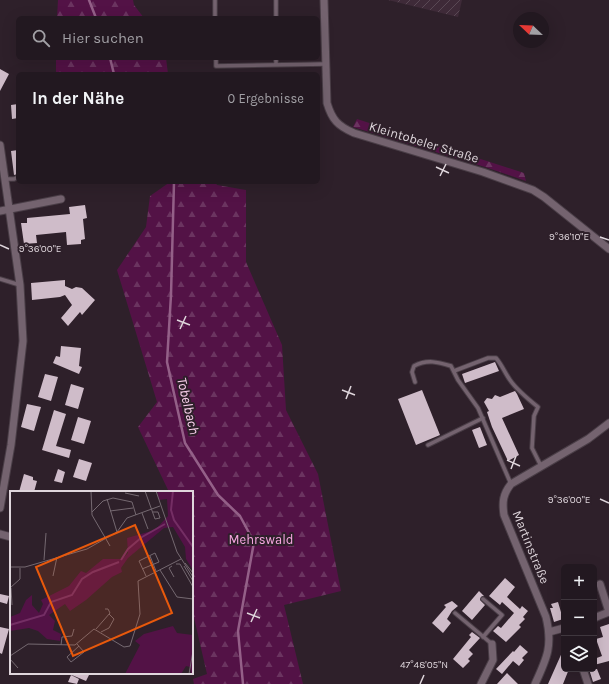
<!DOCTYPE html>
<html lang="de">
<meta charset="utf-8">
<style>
body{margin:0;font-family:Karla,sans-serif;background:#2a2129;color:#f1f3f6}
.controls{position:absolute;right:12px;bottom:12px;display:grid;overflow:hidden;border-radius:6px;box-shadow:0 4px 16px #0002}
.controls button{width:36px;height:36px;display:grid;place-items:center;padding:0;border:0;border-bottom:1px solid #3f373e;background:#221820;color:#f1f3f6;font:20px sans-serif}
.compass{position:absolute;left:513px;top:12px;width:36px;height:36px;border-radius:50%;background:#221820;box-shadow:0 4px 16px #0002;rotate:293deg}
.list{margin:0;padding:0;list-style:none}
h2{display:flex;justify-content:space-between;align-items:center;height:52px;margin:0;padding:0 16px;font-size:17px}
h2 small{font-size:13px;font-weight:400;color:#a2a0a5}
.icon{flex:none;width:22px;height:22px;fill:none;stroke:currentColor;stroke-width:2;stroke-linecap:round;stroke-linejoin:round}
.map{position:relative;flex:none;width:609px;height:684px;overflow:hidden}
.search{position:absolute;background:#221820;box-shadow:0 4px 16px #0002;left:16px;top:16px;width:304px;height:44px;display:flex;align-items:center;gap:10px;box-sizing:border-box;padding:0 14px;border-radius:6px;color:#a2a0a5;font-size:15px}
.panel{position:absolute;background:#221820;box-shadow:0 4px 16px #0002;left:16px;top:72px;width:304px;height:112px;border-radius:6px}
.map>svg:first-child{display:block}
.industrial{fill:url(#industrial-furrows)}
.forest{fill:url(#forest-firs)}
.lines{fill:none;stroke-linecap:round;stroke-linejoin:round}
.stream{stroke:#946088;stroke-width:2.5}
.building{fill:#cfbcc9}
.lane-casing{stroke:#4a3e47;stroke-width:5.5}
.street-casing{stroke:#4a3e47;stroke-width:9}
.lane{stroke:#74636f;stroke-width:3.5}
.street{stroke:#74636f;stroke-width:7}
.ticks{fill:none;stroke:#dfd6dc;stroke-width:1.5}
.labels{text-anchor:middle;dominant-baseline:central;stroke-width:4;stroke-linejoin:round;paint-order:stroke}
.street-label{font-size:13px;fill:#dfd6dc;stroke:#2e202a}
.park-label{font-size:13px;fill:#f8a7e2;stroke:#2e202a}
.water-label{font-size:14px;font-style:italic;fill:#fbd1ee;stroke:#2e202a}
.inset-river{fill:none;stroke:#742e64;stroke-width:2}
.inset-road{fill:none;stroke:#756971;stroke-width:1}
.view{fill:#e8590c;fill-opacity:0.15;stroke:#e8590c;stroke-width:2}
.inset-edge{fill:none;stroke:#dfd6dc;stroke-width:2}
.ticks-label{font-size:10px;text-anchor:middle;fill:#dfd6dc;stroke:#2e202a;stroke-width:4;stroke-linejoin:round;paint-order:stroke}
</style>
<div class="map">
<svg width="609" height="684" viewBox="0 0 609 684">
<defs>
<pattern id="industrial-furrows" width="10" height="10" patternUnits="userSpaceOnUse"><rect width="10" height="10" fill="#3e2a38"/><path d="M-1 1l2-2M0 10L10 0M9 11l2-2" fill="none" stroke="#594854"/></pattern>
<pattern id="forest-firs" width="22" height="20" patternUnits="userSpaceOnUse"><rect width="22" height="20" fill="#531246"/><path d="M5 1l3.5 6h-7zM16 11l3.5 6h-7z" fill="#6b3460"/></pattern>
</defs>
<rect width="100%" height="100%" fill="#2e202a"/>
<!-- industrial -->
<path class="industrial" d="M388,0H462L458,17Z"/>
<!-- forest -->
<path class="forest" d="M58,0H133L134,5L144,18H57Z
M56,58H166L168,74H56Z
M357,119L524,173L526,181L485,167L353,127Z
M170,182H215L217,185L246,190V262L282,345L286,410L318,474L341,591L284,605L303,684H194L193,679L207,674L192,609V492H169L138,427L157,402L117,270L146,227L150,196Z"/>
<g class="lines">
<!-- stream -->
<path class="stream" d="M89,0L96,18
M110,58L114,74
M174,182L171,295L167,362L185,443L218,495L240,516L254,542L238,631L243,684"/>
</g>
<!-- building -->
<path class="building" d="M0,69L9,74L0,91Z
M18,104V118L12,119L11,105Z
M18,150V174L14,175L11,151Z
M85,205L87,218L83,219L85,239L81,240V244L67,245L66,232L36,235L37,243L24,244L21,223H27V218L70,214L69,207Z
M65,280V286L72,289L76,287L82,288L95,300L82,315L80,312L68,326L61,318L72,305L65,295L60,297L32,300L31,283Z
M61,346L81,348L79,366L82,367L79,374L53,363L56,356L60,357Z
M495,362L499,371L465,383L462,374Z
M45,374L58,377L51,401L38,397Z
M71,384L84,388L78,409L65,405Z
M422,390L440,435L416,445L398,399Z
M515,391L517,394L524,409L502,418L519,455L508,461L492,427L487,412L489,411L484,402L487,398L492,399L495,395L500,397Z
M27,404L41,407L34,431L21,427Z
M54,410L66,414L56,446L71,450L69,458L42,450Z
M78,417L91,421L84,444L71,440Z
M480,427L487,445L479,448L472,430Z
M79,459L92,463L86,481L73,477Z
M58,469L65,472L62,483L54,481Z
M24,474L33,477V480L37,481L34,492H19Z
M505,578L515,587L507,597L520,609L522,606L528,611L523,617L525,619L519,625L521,627L506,642L493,631L498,626L501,628L514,613L502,602L500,605L489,596Z
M479,591L484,596L481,597L480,600L485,605L472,620L462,611Z
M0,594L9,596L7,604L0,602Z
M452,601L458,606L452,611L447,619L451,623L443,633L432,623L446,607L444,605Z
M558,602L563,619L554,622L550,608H553L551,604Z
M609,624V661L594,665V659L602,656L596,639L603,637L600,627Z
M0,627L9,629L2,654L0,653Z
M472,632L480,638L469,650L473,654L468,659L470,661L463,668L453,659L471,637L469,635Z
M520,645L528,652L522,658L524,660L519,666L513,661L502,674L496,669L513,651L514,652Z
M564,648V669H569L563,684H548Z
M589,669H597L601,679L593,682Z
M67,673H90L86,681Z
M507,673L518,684H497Z
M71,675L79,679L77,684L68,682Z"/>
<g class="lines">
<defs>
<path id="lane" d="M215,0V18
M276,0V18
M216,58V66L326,64
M276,58V65
M5,179H14L18,177
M0,279L20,285
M454,371L488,358H496C502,365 505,373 510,380C517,390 528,399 538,407L534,416L532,448L541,466
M415,382L412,372L414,366C427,359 438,362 451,366L458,380L478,408L511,484
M428,445L483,418
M483,599L502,615L483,637
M455,613L492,644"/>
<path id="street" d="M324,0L327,103C332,120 338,126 354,133L483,172L533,190L544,197L609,249
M0,145L20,285L23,341L11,445L0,508
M0,211L61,199
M0,534L11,537
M600,584L609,612
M594,618L609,612
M549,632L564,628
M583,669L588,684
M481,684L493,660L492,644
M535,684C547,658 553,646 546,617L504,515C502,502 503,494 511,484L588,439L609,423"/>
</defs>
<!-- lane casing -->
<use href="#lane" class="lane-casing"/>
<!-- street casing -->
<use href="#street" class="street-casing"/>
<!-- lane -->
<use href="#lane" class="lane"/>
<!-- street -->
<use href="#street" class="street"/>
</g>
<!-- ticks -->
<path class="ticks" d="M436,167L449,173M440,176L446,164M600,237L609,240M0,245L9,249M177,320L190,325M180,329L186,316M342,390L355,395M346,399L351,386M507,460L520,466M511,469L516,456M600,499L609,503M247,613L260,618M251,622L257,609M420,684L424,675"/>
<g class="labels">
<!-- street labels -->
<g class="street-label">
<text transform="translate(424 142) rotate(17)">Kleintobeler Straße</text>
<text transform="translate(531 547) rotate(68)">Martinstraße</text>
</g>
<!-- park labels -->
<g class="park-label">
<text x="261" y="539">Mehrswald</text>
</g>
<!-- water labels -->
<g class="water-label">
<text transform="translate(188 406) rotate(77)">Tobelbach</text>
</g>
</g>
<!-- overview -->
<g transform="translate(10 491)">
<rect width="183" height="183" fill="#2e202a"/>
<path d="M147,0H182L183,79L176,68L175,56L163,36L154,37L118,67L111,77L112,81L102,86L76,109L60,120L55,113L39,124L45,130L43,139L51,143L50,150L37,148L28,140L19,137L0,140V126L10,122L16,109L22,104V114L29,122L33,113L31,109L59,95L71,80L76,82L93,68H112L118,62L117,47L145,39L158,25L157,8L149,9ZM163,135L167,142L183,144V183H181L180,176L176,175L171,183H115L130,154L125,150L134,143Z" fill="#531246"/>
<path class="inset-river" d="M163,0L161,19L164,29L183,56M111,69L118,58L132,46L155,33M0,134L34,124L41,111L62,104L72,88L83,81L109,71"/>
<path class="inset-road" d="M81,0L82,24L100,55M135,0L145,28L150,27L148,21H143M146,0L167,61L183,86M115,2L129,5M97,8L107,41M100,20L123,17M82,21L93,10L103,7L122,11L126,24M132,22L138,38M140,65L146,80M34,69L36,42M175,72L183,82M166,73H170L183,96M162,75L159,77L164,86M174,75L183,90M0,76H15L77,58L107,41L117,27L150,15M132,78L149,71L145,62L129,70L136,85M150,79L167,106L183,108M43,85L47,66M0,97L10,88V77M1,97L2,114M86,138L100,122L98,118H95M91,141L99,137L104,128L99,123M67,153L74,161L61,171L57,166L69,155M51,154L52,146L62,145L64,138M0,165L18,153L65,154L84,138L114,156L120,155L130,123L128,90L171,68M0,168L8,177M179,183L183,160"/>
<path class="view" d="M125,34L162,122L63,165L26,76Z"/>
<rect width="183" height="183" class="inset-edge"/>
</g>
<g class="ticks-label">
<text x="569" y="240">9°36'10"E</text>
<text x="40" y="252">9°36'00"E</text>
<text x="569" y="503">9°36'00"E</text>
<text x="424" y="668">47°48'05"N</text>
</g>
</svg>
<div class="controls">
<button>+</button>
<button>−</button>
<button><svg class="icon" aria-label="layers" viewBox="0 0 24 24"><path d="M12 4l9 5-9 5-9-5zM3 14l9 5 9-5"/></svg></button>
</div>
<svg class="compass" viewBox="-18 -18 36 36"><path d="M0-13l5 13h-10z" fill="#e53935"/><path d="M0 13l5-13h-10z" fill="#a2a0a5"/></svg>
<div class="search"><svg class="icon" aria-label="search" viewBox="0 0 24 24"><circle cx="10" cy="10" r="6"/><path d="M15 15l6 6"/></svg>Hier suchen</div>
<section class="panel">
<h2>In der Nähe<small>0 Ergebnisse</small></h2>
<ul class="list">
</ul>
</section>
</div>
